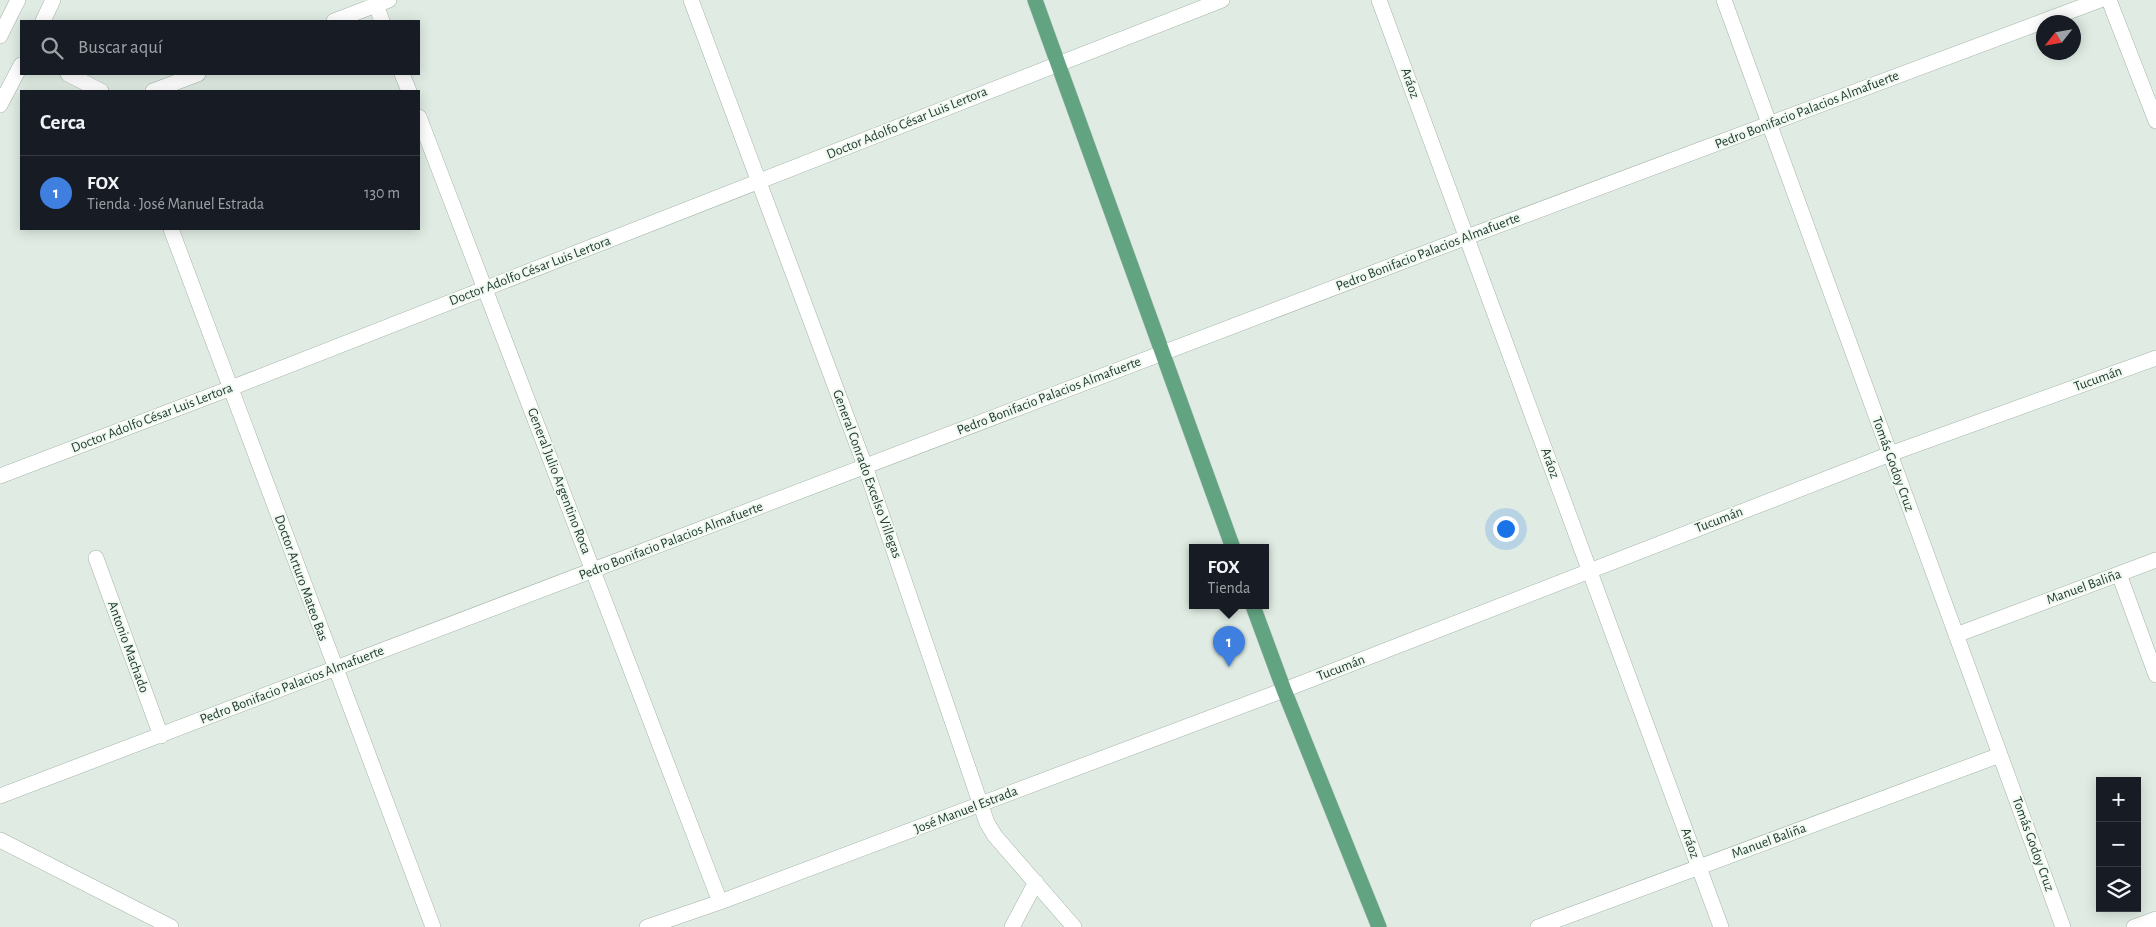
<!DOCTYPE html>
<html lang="es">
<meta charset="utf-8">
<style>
body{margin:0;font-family:"Alegreya Sans",sans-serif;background:#242831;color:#f1f3f6}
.controls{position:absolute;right:15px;bottom:15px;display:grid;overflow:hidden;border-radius:0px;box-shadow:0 2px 12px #0003}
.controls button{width:45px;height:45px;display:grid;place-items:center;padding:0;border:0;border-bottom:1px solid #363941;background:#171b24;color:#f1f3f6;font:25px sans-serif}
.compass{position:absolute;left:2036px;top:15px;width:45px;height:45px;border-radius:50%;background:#171b24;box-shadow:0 2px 12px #0003;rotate:239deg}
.you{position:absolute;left:1505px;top:528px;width:18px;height:18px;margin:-12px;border:4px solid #fff;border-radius:50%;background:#1a73e8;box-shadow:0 0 0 8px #1a73e833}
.badge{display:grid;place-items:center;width:32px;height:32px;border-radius:50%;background:#fa5053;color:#fff;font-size:16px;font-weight:700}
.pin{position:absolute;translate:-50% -41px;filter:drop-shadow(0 1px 2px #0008)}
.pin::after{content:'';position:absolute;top:26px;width:18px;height:15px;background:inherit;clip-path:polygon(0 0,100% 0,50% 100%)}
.popup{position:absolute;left:1189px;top:544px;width:80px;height:65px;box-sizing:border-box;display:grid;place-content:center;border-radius:0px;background:#171b24;filter:drop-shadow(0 1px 4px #0005);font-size:16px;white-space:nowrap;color:#9ea1a6}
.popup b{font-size:19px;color:#f1f3f6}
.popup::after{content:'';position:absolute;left:50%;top:100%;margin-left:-10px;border:10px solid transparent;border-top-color:#171b24}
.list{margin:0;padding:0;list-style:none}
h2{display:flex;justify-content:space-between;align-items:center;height:65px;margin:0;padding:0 20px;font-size:21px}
h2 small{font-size:16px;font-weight:400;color:#9ea1a6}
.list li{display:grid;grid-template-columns:32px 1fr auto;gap:15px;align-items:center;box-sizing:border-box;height:75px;padding:0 20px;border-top:1px solid #363941}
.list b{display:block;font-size:19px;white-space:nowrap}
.list p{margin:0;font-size:16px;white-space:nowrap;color:#9ea1a6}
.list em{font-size:16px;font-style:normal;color:#9ea1a6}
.icon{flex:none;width:28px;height:28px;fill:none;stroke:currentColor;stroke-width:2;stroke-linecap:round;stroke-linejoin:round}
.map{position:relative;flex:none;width:2156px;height:927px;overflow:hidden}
.search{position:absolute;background:#171b24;box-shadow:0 2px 12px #0003;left:20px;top:20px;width:400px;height:55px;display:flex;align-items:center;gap:12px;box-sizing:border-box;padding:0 18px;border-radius:0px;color:#9ea1a6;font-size:19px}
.panel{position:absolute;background:#171b24;box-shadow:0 2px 12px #0003;left:20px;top:90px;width:400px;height:140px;border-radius:0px}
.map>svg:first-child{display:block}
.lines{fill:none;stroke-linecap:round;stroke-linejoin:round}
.minor-casing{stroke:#a3b4a9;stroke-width:16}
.major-casing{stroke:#c1c9c4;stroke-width:16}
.minor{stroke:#fff;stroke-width:15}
.major{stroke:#62a481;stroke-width:15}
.labels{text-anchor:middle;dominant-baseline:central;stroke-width:4;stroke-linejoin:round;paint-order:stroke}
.street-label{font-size:14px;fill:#203d2d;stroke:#f1f8f2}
</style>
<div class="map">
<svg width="2156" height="927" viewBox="0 0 2156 927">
<rect width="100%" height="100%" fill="#e0ece3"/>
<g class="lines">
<defs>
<path id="minor" d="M374,0L382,21
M691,0L865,466L987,823L995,836L1074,927
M1379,0L1721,927
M1724,0L2063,927
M2109,0L2156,121
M43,21L53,0
M334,21L389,0
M0,36L18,0
M68,74L101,91
M402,74L409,91
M153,91L198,74
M0,105L21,65
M419,117L720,902
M171,229L433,927
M0,476L231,388L1222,0
M96,558L161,736
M2119,574L2156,675
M1956,635L2156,560
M0,796L1467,237L2100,0
M0,840L171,927
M647,927L720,902L1284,690L1890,454L2156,358
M1012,927L1036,882
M1538,927L2000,755
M2134,927L2156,919"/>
<path id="major" d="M1035,0L1233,548
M1253,606L1284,690L1379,927"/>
</defs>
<!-- minor casing -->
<use href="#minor" class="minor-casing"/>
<!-- major casing -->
<use href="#major" class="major-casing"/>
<!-- minor -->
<use href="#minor" class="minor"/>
<!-- major -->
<use href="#major" class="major"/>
</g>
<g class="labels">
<!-- street labels -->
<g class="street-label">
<text transform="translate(1410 83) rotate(70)">Aráoz</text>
<text transform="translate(1807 110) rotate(-21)">Pedro Bonifacio Palacios Almafuerte</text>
<text transform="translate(907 123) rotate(-22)">Doctor Adolfo César Luis Lertora</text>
<text transform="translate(1428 252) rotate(-21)">Pedro Bonifacio Palacios Almafuerte</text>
<text transform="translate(530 271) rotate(-21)">Doctor Adolfo César Luis Lertora</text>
<text transform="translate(2098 379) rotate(-20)">Tucumán</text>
<text transform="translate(1049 396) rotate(-21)">Pedro Bonifacio Palacios Almafuerte</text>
<text transform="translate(152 418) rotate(-21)">Doctor Adolfo César Luis Lertora</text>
<text transform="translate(1550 463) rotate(70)">Aráoz</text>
<text transform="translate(1893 464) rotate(70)">Tomás Godoy Cruz</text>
<text transform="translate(867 474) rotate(70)">General Conrado Excelso Villegas</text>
<text transform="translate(559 481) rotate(69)">General Julio Argentino Roca</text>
<text transform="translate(1719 520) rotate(-21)">Tucumán</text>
<text transform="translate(671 541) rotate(-21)">Pedro Bonifacio Palacios Almafuerte</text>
<text transform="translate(301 578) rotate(70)">Doctor Arturo Mateo Bas</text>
<text transform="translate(2084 587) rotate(-20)">Manuel Baliña</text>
<text transform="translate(128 647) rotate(70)">Antonio Machado</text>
<text transform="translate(1341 668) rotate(-21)">Tucumán</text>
<text transform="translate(292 685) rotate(-21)">Pedro Bonifacio Palacios Almafuerte</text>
<text transform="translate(966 810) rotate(-21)">José Manuel Estrada</text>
<text transform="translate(1769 841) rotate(-20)">Manuel Baliña</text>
<text transform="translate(1690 843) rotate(70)">Aráoz</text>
<text transform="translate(2033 844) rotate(70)">Tomás Godoy Cruz</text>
</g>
</g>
</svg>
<div class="controls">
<button>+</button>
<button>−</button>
<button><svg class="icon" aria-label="layers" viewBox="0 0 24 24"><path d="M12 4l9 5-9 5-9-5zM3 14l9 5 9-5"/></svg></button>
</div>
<svg class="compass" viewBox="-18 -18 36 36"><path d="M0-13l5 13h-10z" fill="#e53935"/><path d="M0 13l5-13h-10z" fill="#9ea1a6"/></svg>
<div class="you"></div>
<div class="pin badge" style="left:1229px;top:667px;background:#3f7fe0">1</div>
<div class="popup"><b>FOX</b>Tienda</div>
<div class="search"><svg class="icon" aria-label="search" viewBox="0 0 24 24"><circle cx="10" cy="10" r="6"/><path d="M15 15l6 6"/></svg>Buscar aquí</div>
<section class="panel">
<h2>Cerca<small></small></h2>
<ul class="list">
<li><span class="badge" style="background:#3f7fe0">1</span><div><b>FOX</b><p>Tienda · José Manuel Estrada</p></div><em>130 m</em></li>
</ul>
</section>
</div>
